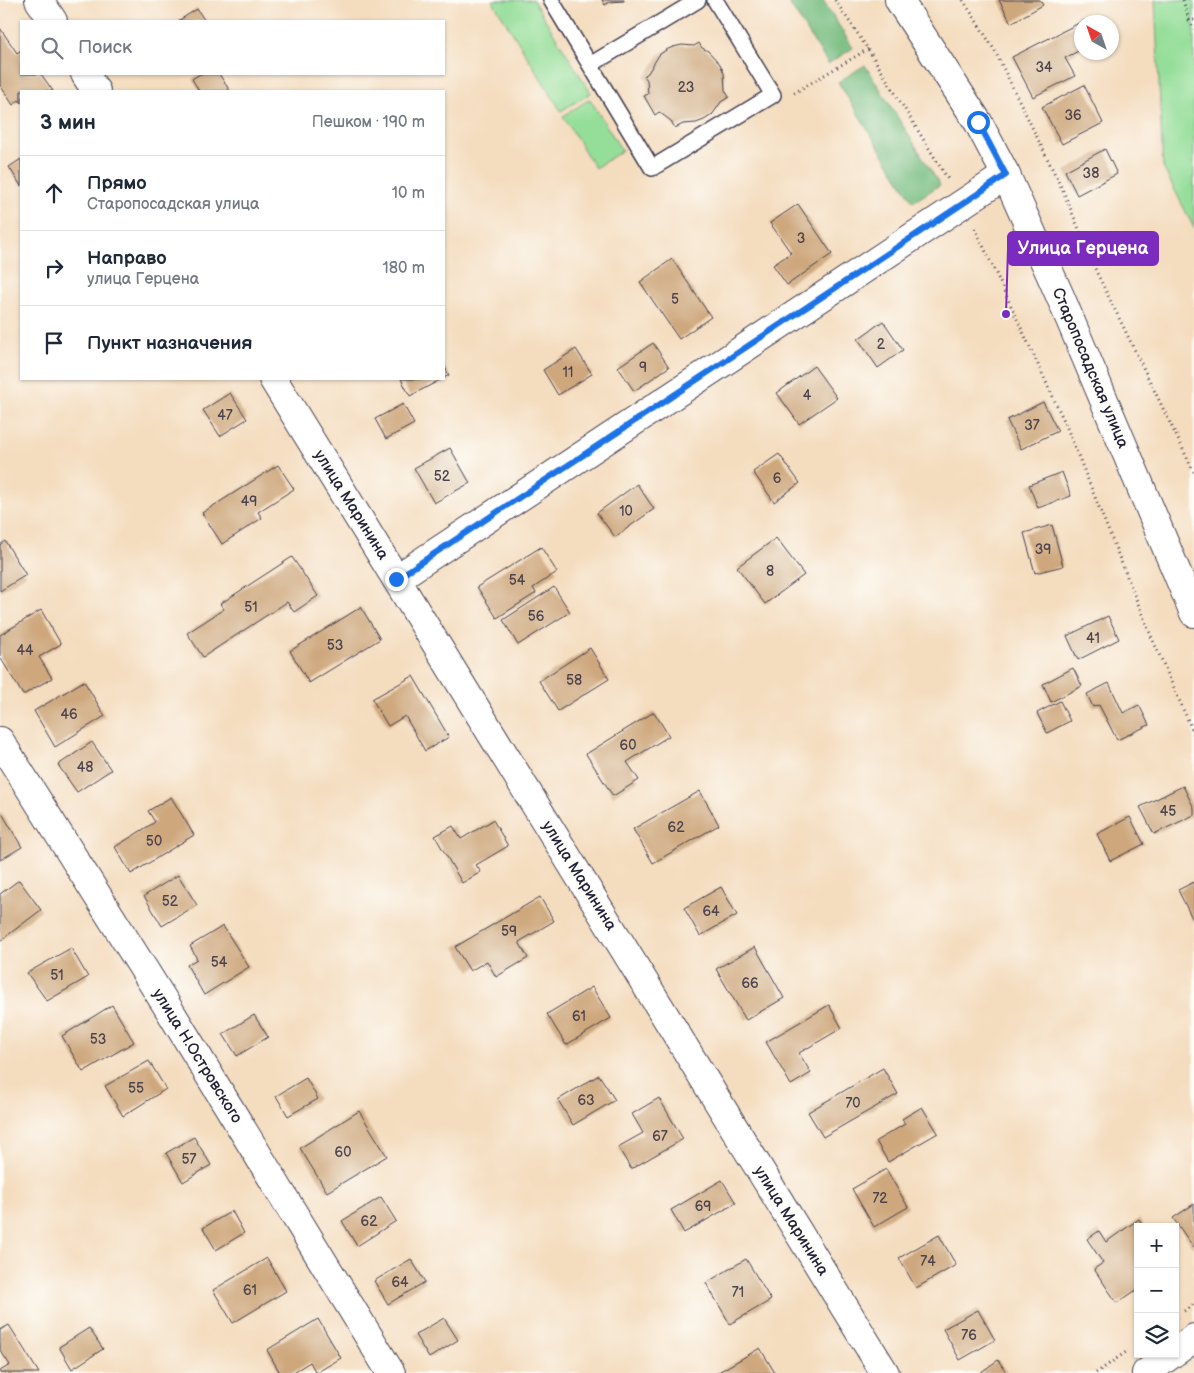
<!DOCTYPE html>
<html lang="ru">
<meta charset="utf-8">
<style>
body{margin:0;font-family:"Balsamiq Sans",sans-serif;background:#f2f2f3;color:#1f2937}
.controls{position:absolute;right:15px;bottom:15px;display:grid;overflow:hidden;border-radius:0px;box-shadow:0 1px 4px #0004}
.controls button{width:45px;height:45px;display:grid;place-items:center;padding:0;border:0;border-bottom:1px solid #e0e1e3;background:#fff;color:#1f2937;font:25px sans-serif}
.compass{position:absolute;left:1074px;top:15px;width:45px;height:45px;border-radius:50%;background:#fff;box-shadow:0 1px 4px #0004;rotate:320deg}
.stop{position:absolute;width:15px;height:15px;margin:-11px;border:4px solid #1a73e8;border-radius:50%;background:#fff}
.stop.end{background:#1a73e8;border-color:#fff;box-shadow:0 1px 5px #0008}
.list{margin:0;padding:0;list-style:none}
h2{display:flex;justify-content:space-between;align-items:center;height:65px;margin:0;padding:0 20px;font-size:21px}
h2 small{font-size:16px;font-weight:400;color:#747a83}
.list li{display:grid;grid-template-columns:32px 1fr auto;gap:15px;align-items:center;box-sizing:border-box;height:75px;padding:0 20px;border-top:1px solid #e0e1e3}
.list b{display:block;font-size:19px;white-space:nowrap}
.list p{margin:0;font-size:16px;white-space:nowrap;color:#747a83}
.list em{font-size:16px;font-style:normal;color:#747a83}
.icon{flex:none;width:28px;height:28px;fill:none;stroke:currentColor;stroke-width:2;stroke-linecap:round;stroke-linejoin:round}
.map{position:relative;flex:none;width:1194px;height:1373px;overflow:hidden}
.search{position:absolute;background:#fff;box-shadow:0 1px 4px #0004;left:20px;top:20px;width:425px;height:55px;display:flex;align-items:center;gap:12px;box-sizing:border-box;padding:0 18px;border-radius:0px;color:#747a83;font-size:19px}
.panel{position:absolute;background:#fff;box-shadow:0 1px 4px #0004;left:20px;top:90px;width:425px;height:290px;border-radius:0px}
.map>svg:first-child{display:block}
.green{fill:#95de99;stroke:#5c806a}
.forest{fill:#78bd81;stroke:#4d705e}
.building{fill:#cea77d}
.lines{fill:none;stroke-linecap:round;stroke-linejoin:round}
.lane-casing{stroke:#423e4f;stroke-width:18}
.street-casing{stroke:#423e4f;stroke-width:30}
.secondary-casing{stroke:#423e4f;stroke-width:30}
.path{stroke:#423e4f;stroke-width:3;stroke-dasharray:1 4;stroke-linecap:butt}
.lane{stroke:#fff;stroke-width:15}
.street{stroke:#fff;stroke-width:28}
.secondary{stroke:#fff;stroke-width:28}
.route{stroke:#1a73e8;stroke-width:6}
.labels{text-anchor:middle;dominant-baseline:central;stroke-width:5;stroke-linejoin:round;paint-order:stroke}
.number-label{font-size:14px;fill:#4d434c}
.street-label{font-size:16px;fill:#22223b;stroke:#fdfcf7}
.leader{fill:none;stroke:#7b2cbf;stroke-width:2}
.callout-dot{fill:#7b2cbf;stroke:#fdfcf7;stroke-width:2}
.callout{fill:#7b2cbf;stroke:#7b2cbf;stroke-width:2}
.callout-label{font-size:18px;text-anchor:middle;font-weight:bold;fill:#fff}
</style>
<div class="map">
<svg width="1194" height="1373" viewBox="0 0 1194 1373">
<rect width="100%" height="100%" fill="#fdfcf7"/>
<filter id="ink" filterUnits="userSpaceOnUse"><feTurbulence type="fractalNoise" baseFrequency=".02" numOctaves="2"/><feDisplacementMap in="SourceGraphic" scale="10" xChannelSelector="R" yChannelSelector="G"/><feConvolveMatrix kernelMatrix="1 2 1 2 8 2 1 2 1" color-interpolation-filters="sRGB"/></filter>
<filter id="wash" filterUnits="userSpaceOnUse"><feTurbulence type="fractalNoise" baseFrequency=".0096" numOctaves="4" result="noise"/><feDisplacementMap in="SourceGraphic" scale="20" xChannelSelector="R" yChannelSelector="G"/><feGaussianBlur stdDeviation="1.12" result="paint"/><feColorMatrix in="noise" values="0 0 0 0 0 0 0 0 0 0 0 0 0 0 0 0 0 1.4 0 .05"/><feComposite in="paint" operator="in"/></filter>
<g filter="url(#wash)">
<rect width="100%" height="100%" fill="#f4dcbe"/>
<!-- green -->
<path class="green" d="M492,0H533L591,93L561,111Z
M1155,0H1194V228L1163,167Z
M590,99L622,151L595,168L563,116Z"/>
<!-- forest -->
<path class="forest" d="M787,0H823L853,48L828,64Z
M865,65L940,185L913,202L838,82Z"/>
<g id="blocks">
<!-- building -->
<path class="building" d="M602,0H624V1L610,2L605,5Z
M999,0H1040L1043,5L1011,23Z
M197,9L205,21H178Z
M1085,20L1086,22H1082V49L1065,58L1075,76L1033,97L1012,57Z
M0,28L17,53L21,50V74H41L53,91H21V103L19,100L13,105L0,85Z
M699,43L702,48L708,51L720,64L724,73L725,90L729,97L721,102L712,115L704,120L696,123L683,124L675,128L671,121L659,112L655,115L644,96L648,94L647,80L644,76L648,73L659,55L666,50L673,47L682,45L694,46Z
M200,74H219L230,91H199L192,79Z
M1084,85L1103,123L1062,144L1042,107Z
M1105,149L1117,174L1077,195L1065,171Z
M21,159V186L9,167Z
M798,204L832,254L787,285L773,265L791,253L770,223Z
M672,259L711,317L679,339L640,282Z
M883,321L903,350L878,368L858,339Z
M653,343L669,367L634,391L618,367Z
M576,349L592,374L558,395L543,370Z
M444,366L449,375L444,378Z
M814,366L837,398L799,424L777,393Z
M401,379H442L410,396Z
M230,393L247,419L220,436L203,410Z
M1043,402L1058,431L1021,449L1007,420Z
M403,404L414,424L386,439L375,419Z
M450,448L470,483L434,503L414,468Z
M779,454L800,483L774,502L753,472Z
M278,465L294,489L258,512L262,518L222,544L202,513Z
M1062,472L1071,496L1038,508L1029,485Z
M637,484L654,509L615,537L597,513Z
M1052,525L1063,566L1035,573L1024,533Z
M776,538L804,575L765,604L737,567Z
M5,541L26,575L0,591V545Z
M541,547L557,572L533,588L536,593L497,618L477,587Z
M292,557L318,596L294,612L287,602L203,657L187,633L224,609L220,604Z
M554,587L570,612L518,645L503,620Z
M361,607L380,639L309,683L290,651Z
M41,610L61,644L39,657L52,678L23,695L0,657V635Z
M1108,616L1119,639L1078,660L1067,636Z
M590,648L609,679L558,711L539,681Z
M1073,668L1082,686L1051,702L1043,684Z
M413,676L449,737L425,751L405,716L388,726L372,699Z
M84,681L105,716L55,747L34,711Z
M1109,683L1123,713L1139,705L1149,725L1117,740L1099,705L1093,707L1087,694Z
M1060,701L1070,721L1047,733L1037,713Z
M654,712L669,736L627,762L639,780L613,796L586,754Z
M92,742L111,770L77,792L58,765Z
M1183,786L1194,808V815L1154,834L1140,807Z
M700,791L719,825L653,863L633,829Z
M171,797L194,835L131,874L115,847L155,822L148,811Z
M0,810L22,847L0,860Z
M1130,817L1144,844L1110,861L1097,834Z
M493,820L508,846L476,865L481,872L462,883L435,836L453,826L461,839Z
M178,875L197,905L162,926L144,896Z
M19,880L41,910L0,941V894Z
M1194,882V922L1178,890Z
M721,887L737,915L700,936L684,908Z
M540,897L554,921L519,942L528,958L496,977L487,961L470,971L455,947Z
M223,926L249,967L204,995L187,965L197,959L190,946Z
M755,947L784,998L746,1020L716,969Z
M71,948L88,977L47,1001L27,973Z
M592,987L611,1018L566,1045L547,1014Z
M112,1005L134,1042L83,1072L62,1036Z
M829,1005L842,1028L799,1053L811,1073L791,1085L766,1042Z
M254,1015L268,1037L237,1056L223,1034Z
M149,1061L166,1089L123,1116L105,1086Z
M883,1068L898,1094L823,1137L808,1112Z
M599,1075L615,1100L573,1125L558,1100Z
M306,1078L318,1099L288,1116L276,1096Z
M659,1098L683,1139L631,1169L618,1147L643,1133L632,1114Z
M922,1107L938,1133L888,1162L876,1141L905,1124L902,1119Z
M359,1111L387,1156L327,1192L300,1148Z
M194,1137L211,1165L183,1182L166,1153Z
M886,1169L908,1207L874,1227L852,1189Z
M722,1180L736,1203L684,1233L671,1210Z
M381,1197L396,1221L357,1246L342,1221Z
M1194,1204V1248L1173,1218Z
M232,1211L244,1233L216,1250L203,1228Z
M1139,1219L1144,1227H1138V1289L1117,1303L1094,1269L1103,1263L1087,1239L1099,1231L1106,1242Z
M939,1235L956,1265L916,1288L899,1258Z
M267,1258L286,1291L233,1323L213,1290Z
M411,1259L425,1282L388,1304L374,1281Z
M746,1259L771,1300L730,1324L706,1283Z
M978,1310L995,1340L960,1360L943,1329Z
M444,1318L458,1340L429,1358L415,1335Z
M318,1319L341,1358L316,1373L310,1362L292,1373H280L267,1350Z
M9,1325L39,1373H0V1371L10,1365L0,1350V1330Z
M89,1328L103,1349L72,1369L59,1347Z
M760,1348L775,1373H717Z
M998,1360L1007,1373H980Z"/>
</g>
</g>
<g filter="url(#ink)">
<use href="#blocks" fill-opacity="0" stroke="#423e4f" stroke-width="1"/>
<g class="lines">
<defs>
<path id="lane" d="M551,0L652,168L773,95L715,0
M590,65L698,0"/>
<path id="street" d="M39,0L53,21
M85,74L96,91
M273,379L885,1373
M396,579L1006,175
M0,741L167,1006L391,1373
M1175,1352L1194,1338
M1146,1373L1172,1354"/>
<path id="secondary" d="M899,0L978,122L1006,175L1060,296L1194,613"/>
</defs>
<!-- lane casing -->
<use href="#lane" class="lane-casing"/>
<!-- street casing -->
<use href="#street" class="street-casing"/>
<!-- secondary casing -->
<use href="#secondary" class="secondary-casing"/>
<!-- path -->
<path class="path" d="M835,0L868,49L949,181
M963,0L994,49L1064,193L1097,273L1194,472
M1183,0L1189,20
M1194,20H1189L1194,29
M794,93L868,49
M975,228L1065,423L1149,631L1194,734
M1184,1311L1194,1304
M1096,1373L1126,1352"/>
<!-- lane -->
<use href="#lane" class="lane"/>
<!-- street -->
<use href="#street" class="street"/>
<!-- secondary -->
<use href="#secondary" class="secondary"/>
</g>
</g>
<g class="lines" filter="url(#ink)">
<!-- route -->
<path class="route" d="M396,579L1006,175L978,122"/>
</g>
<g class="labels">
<!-- number labels -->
<g class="number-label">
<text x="1044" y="67">34</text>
<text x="686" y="87">23</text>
<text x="1073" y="115">36</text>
<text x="1091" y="173">38</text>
<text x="801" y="238">3</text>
<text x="675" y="299">5</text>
<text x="881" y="344">2</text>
<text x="643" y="367">9</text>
<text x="568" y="372">11</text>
<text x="807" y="395">4</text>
<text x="225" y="415">47</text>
<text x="1032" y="425">37</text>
<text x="442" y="476">52</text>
<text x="777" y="478">6</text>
<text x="249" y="501">49</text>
<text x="626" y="511">10</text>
<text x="1043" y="549">39</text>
<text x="770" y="571">8</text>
<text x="517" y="580">54</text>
<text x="251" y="607">51</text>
<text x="536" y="616">56</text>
<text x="1093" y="638">41</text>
<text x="335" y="645">53</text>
<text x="25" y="650">44</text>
<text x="574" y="680">58</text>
<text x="69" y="714">46</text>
<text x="628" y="745">60</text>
<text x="85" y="767">48</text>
<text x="1168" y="811">45</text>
<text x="676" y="827">62</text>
<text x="154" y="841">50</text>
<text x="170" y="901">52</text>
<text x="711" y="911">64</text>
<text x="509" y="931">59</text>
<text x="219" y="962">54</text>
<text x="57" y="975">51</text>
<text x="750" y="983">66</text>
<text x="579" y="1016">61</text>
<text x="98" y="1039">53</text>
<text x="136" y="1088">55</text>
<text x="586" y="1100">63</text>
<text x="853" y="1103">70</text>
<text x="660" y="1136">67</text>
<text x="343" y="1152">60</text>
<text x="189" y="1159">57</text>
<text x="880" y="1198">72</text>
<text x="703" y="1206">69</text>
<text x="369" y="1221">62</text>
<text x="928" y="1261">74</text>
<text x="400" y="1282">64</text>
<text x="250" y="1290">61</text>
<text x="738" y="1292">71</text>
<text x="969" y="1335">76</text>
</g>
<!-- street labels -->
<g class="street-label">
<text transform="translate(1090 368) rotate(67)">Старопосадская улица</text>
<text transform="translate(351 505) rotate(58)">улица Маринина</text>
<text transform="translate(579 876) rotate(58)">улица Маринина</text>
<text transform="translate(197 1056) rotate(58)">улица Н.Островского</text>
<text transform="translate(791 1221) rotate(58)">улица Маринина</text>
</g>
</g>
<!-- callouts -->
<path class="leader" d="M1006 314L1008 248"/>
<circle class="callout-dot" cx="1006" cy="314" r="5"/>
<rect class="callout" x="1008" y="232" width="150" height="33" rx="5"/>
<g class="callout-label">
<text x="1083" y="254">Улица Герцена</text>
</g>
</svg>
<div class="controls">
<button>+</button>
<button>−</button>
<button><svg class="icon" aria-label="layers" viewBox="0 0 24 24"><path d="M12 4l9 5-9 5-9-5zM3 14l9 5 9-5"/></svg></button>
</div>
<svg class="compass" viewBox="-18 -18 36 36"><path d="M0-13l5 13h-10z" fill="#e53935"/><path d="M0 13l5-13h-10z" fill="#747a83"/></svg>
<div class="stop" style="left:978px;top:122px"></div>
<div class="stop end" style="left:396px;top:579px"></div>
<div class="search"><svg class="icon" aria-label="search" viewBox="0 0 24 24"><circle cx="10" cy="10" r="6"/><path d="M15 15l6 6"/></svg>Поиск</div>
<section class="panel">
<h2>3 мин<small>Пешком · 190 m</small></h2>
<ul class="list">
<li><svg class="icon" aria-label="ahead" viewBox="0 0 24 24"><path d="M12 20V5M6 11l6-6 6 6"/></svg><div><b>Прямо</b><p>Старопосадская улица</p></div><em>10 m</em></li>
<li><svg class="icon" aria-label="right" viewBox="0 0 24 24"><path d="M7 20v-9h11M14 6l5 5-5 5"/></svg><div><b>Направо</b><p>улица Герцена</p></div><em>180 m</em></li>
<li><svg class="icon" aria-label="arrive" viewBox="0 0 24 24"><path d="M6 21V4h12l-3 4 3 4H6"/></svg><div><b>Пункт назначения</b></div></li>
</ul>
</section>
</div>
